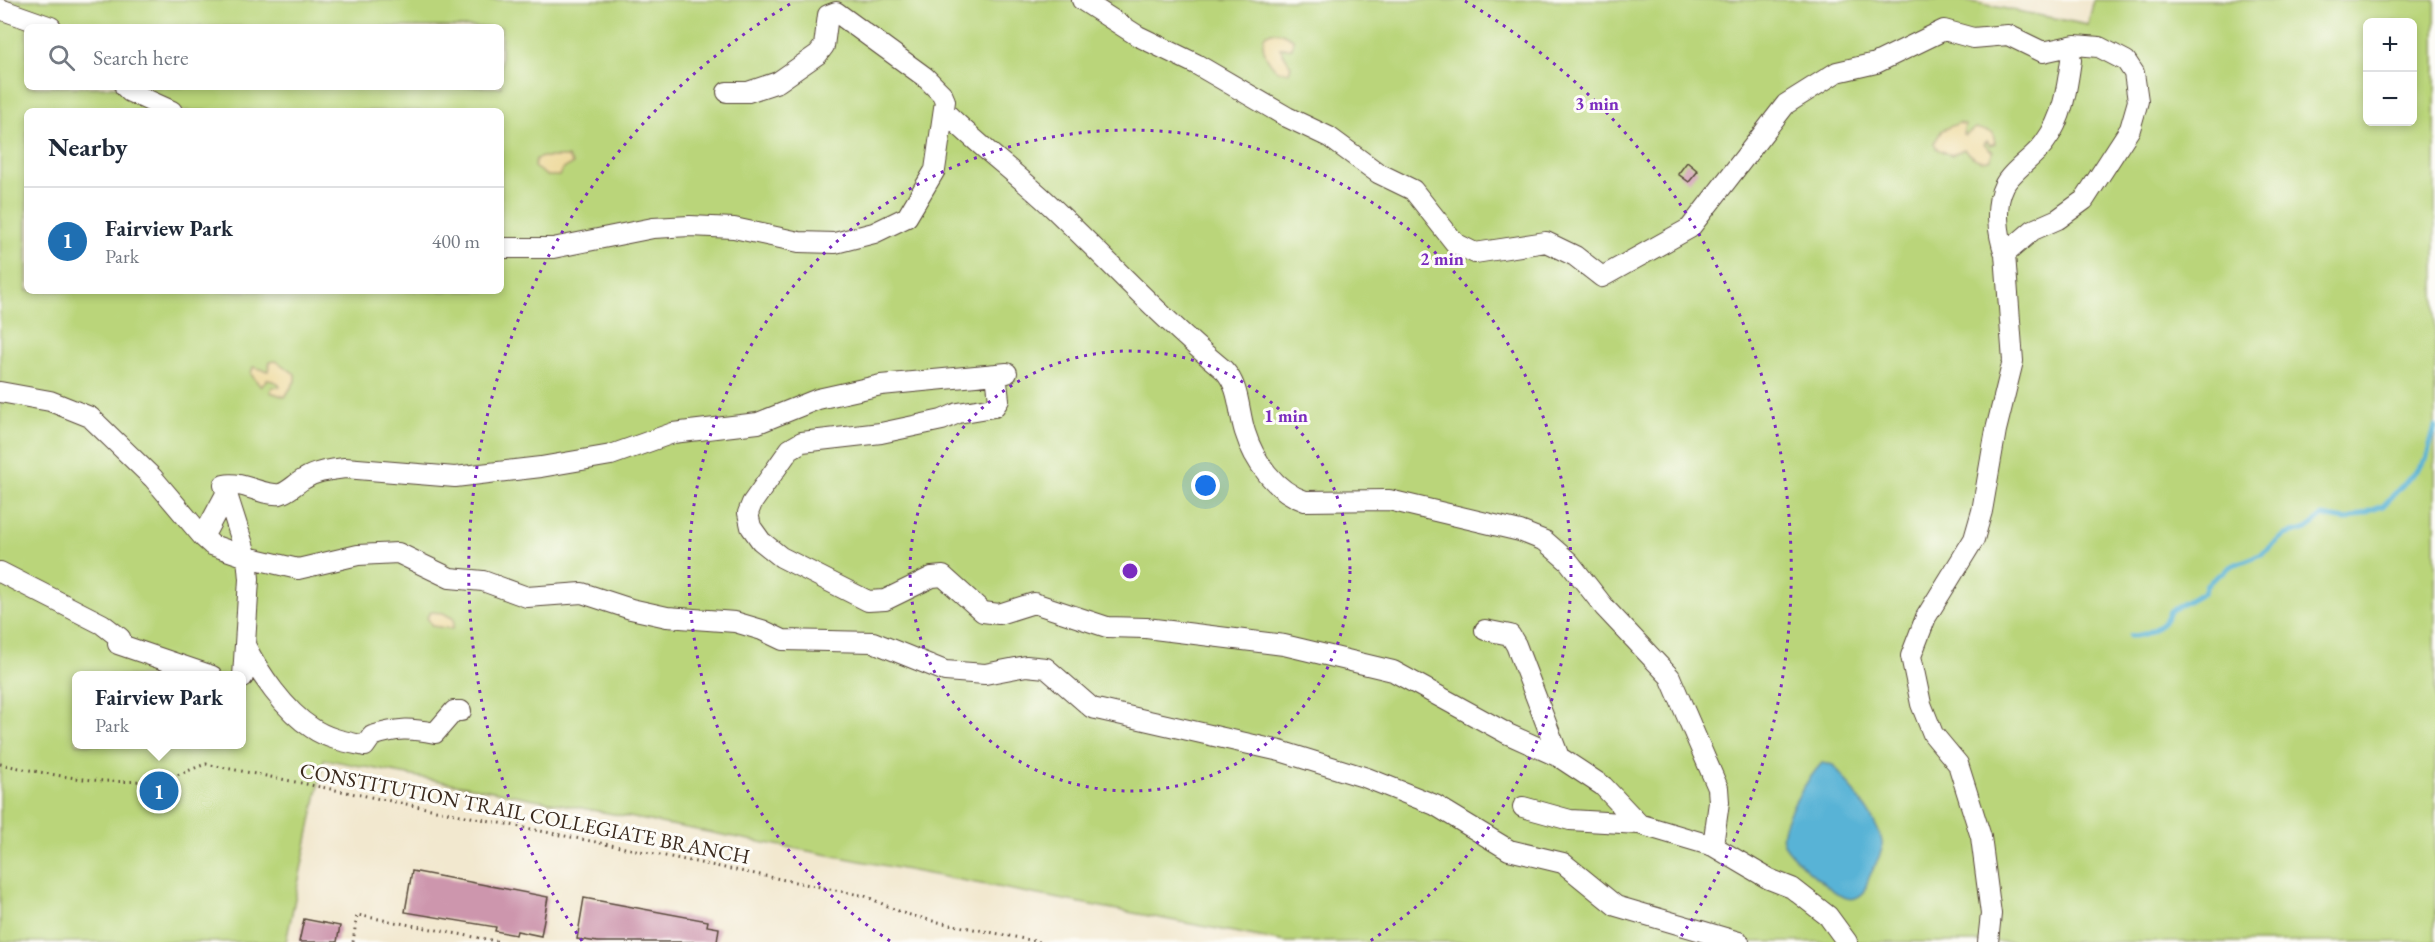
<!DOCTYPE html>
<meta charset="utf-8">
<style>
body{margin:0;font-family:"EB Garamond",serif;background:#f6f6f7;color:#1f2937}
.controls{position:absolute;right:18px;top:18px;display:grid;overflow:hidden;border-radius:9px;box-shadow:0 3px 9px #0003}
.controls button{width:54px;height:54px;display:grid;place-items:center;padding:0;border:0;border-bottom:2px solid #e0e1e3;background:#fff;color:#1f2937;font:30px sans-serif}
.you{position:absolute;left:1206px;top:486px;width:21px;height:21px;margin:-15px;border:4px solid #fff;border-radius:50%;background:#1a73e8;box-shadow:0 0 0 9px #1a73e833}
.badge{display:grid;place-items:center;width:39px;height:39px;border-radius:50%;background:#1f6fb2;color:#fff;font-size:20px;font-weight:700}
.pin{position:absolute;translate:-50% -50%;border:3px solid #fff;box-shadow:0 2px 6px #0006}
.popup{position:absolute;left:72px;top:671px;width:174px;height:78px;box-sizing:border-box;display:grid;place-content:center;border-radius:9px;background:#fff;filter:drop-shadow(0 2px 4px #0005);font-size:20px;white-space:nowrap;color:#747a83}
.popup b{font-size:22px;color:#1f2937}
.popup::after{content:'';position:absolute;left:50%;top:100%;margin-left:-12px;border:12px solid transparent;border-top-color:#fff}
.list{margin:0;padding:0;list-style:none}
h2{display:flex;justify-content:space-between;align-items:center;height:78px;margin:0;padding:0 24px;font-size:26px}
h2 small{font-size:20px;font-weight:400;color:#747a83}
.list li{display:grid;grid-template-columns:39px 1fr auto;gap:18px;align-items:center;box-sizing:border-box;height:108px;padding:0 24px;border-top:2px solid #e0e1e3}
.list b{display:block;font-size:22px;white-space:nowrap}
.list p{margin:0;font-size:20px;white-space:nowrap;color:#747a83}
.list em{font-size:20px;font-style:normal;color:#747a83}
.icon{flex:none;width:33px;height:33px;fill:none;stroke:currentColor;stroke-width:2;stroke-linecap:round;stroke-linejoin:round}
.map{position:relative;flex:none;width:2435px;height:942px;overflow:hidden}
.search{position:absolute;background:#fff;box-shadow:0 3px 9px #0003;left:24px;top:24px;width:480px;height:66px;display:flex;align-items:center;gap:15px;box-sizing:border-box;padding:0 21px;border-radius:9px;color:#747a83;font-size:22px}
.panel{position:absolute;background:#fff;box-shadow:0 3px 9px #0003;left:24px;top:108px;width:480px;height:186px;border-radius:9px}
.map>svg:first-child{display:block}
.green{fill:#bad57a;stroke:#7a804c;stroke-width:1.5;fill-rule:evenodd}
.sand{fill:#eeda9e;stroke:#94825e;stroke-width:1.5}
.water{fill:#59b3d6;stroke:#4a6e7a;stroke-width:1.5}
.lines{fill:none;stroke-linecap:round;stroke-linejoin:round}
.stream{stroke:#59b3d6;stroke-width:5}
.building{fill:#cd96ad}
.minor-casing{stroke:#564639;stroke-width:22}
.path{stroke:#564639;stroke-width:3;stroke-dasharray:1.5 4.5;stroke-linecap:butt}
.minor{stroke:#fff;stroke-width:20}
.ring{fill:none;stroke:#7b2cbf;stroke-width:3;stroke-dasharray:3 6}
.labels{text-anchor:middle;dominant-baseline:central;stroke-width:6;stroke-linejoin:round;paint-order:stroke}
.street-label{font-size:21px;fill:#3b2a1e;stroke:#fdfcf7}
.centre{fill:#7b2cbf;stroke:#fdfcf7;stroke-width:3}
.ring-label{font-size:18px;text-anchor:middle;font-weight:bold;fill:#7b2cbf;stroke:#fdfcf7;stroke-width:6;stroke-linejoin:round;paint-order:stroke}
</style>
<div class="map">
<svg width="2435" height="942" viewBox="0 0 2435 942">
<rect width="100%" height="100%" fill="#fdfcf7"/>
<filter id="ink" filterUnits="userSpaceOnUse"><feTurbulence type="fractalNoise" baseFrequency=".0167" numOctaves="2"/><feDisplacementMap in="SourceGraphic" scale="12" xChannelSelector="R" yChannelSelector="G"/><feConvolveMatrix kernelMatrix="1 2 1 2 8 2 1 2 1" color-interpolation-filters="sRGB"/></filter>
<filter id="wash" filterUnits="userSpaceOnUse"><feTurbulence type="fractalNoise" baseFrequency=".008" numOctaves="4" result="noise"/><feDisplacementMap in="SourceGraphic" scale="24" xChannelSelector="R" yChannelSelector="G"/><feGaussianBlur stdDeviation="1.35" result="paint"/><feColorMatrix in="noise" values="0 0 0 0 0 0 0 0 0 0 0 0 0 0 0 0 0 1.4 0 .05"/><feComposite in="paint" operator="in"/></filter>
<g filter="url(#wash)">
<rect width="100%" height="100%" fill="#f2e8cf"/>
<!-- green -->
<path class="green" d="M0,0H1962L2088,25L2094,0H2435V942H1286L324,759L286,942H0ZM2368,22H2412V122H2368ZM27,27H501V87H27ZM27,111H501V291H27ZM76,676H242V744H76Z"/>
<!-- sand -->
<path class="sand" d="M1271,32L1282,33L1293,39L1292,48H1280L1291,66L1289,72L1278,71C1268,62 1259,48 1265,35Z
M1959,123L1965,125L1963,134L1965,135L1976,128L1993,133L1995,143L1990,145L1987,141L1984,144L1993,152L1990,159C1980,164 1970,156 1964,149L1951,155L1937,149L1934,143L1942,130Z
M543,157H568L573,164L562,169L559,176H547L534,167L536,159Z
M276,361L295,374V381L285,397L270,392L272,387H280L278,383L267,379L261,387L251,374L253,367L268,371L270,362Z
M431,612L443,613L454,619L453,629L432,626L427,617Z"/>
<!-- water -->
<path class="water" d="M1822,763L1834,765C1846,781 1886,830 1882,848C1879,863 1867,875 1865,891C1860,897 1853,901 1844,897C1831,891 1786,854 1783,841C1778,824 1810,775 1822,763Z"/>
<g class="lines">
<!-- stream -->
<path class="stream" d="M2130,636C2146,636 2165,627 2170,611L2204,592L2207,584L2231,566L2262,554L2285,535L2307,529L2322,516L2346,520L2383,506L2426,460L2435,427"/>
</g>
<g id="blocks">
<!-- building -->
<path class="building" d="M1687,162L1698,171L1689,182L1678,174Z
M412,871L548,897L541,936L517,931L516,935L495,931L496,927L405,912Z
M584,898L708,921L707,926L719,928L717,942H598L577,939Z
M304,919L340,926L337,942H299Z"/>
</g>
</g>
<g filter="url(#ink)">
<use href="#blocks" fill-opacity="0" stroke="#564639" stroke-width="1.5"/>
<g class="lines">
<defs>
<path id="minor" d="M1082,0L1138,36L1196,64L1287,117L1329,137L1378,173L1413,190L1455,243L1475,253L1546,242L1575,256L1602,277L1690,228L1786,104L1837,72L1876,63L1944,30L1973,38L2008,35L2043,52L2075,45L2099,47L2126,61L2134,73L2138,101L2130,129L2084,200L2058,219L2033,230L2005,254L2013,361L1996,430L1982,511L1974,539L1926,617L1911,656L1921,704L1933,734L1958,764L1981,837L1991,914L1988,942
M0,9L51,27
M125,87L130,92L172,111
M945,112C979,146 1017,174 1051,206C1109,261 1162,319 1224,370C1240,387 1238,410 1245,432C1254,461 1275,491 1305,501L1389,500L1520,531L1545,541L1569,562L1605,608L1670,677L1718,788L1719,802L1713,846
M501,248H553L653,228L690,226L734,228L799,242L835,243L874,233L907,217L935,170L945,101L942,94L925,77L836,12L828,15L824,46L818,54L778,82L748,92H727
M2005,254C1998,234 1994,206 2004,186C2011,171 2035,157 2045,142C2063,118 2067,89 2071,60
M996,374L999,400L994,407L958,413L942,420L881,433L802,442L790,449L752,503L748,513L751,527L761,541L781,557L868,601L885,600L932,577L943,576L983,612L999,614L1034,603L1107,627L1146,628L1284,645L1393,671L1508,734L1559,757L1603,786L1639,824L1713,846L1769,879L1792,888L1828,916L1847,942
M0,392L50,401L90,417L153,478L203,537
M212,545L247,557L298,569L358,555L398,553L450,578L483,581L527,597L582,593L631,609L667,617L735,622L762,630L783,640L873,642L945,671L985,674L1026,666L1046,668L1092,708L1280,751L1367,778L1435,805L1509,850L1563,863L1616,906L1739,942
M212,545L203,537L226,494
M0,572L102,624L120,638L118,644L212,676
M1485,630L1510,635L1516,645L1559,757
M245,645C259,673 285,711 312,728C328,739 347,742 365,746L372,736C397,728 409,728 435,733L454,711H461
M243,677L249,579L247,557L224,485C244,481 261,496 280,494C289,492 296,483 304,479C316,471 331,470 345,468L455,477L541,467L611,455L673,433L758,423L818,399L881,385L1007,373
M1523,807L1570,820L1639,824"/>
</defs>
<!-- minor casing -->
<use href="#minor" class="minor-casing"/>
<!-- path -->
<path class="path" d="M0,764C53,775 107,787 161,779C176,777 191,769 206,764L865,896L903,913L933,921L1040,942
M353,942L357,915L501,942"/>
<!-- minor -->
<use href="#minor" class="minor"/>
</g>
</g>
<!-- distance rings -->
<g class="ring">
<circle cx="1130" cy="571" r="220"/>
<path d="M890 941A441 441 0 1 1 1370 941"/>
<path d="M582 941A661 661 0 0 1 795 1M1465 1A661 661 0 0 1 1678 941"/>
</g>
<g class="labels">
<!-- street labels -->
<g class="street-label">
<text transform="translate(525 813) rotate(11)">CONSTITUTION TRAIL COLLEGIATE BRANCH</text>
</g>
</g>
<circle cx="1130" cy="571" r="9" class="centre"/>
<g class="ring-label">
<text x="1597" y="110">3 min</text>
<text x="1442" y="265">2 min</text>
<text x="1286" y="422">1 min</text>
</g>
</svg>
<div class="controls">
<button>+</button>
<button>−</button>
</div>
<div class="you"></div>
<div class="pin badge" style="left:159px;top:791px">1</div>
<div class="popup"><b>Fairview Park</b>Park</div>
<div class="search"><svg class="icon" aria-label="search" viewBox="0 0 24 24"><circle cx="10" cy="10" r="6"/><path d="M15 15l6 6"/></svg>Search here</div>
<section class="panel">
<h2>Nearby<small></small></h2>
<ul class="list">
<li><span class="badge">1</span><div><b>Fairview Park</b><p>Park</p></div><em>400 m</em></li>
</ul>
</section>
</div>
